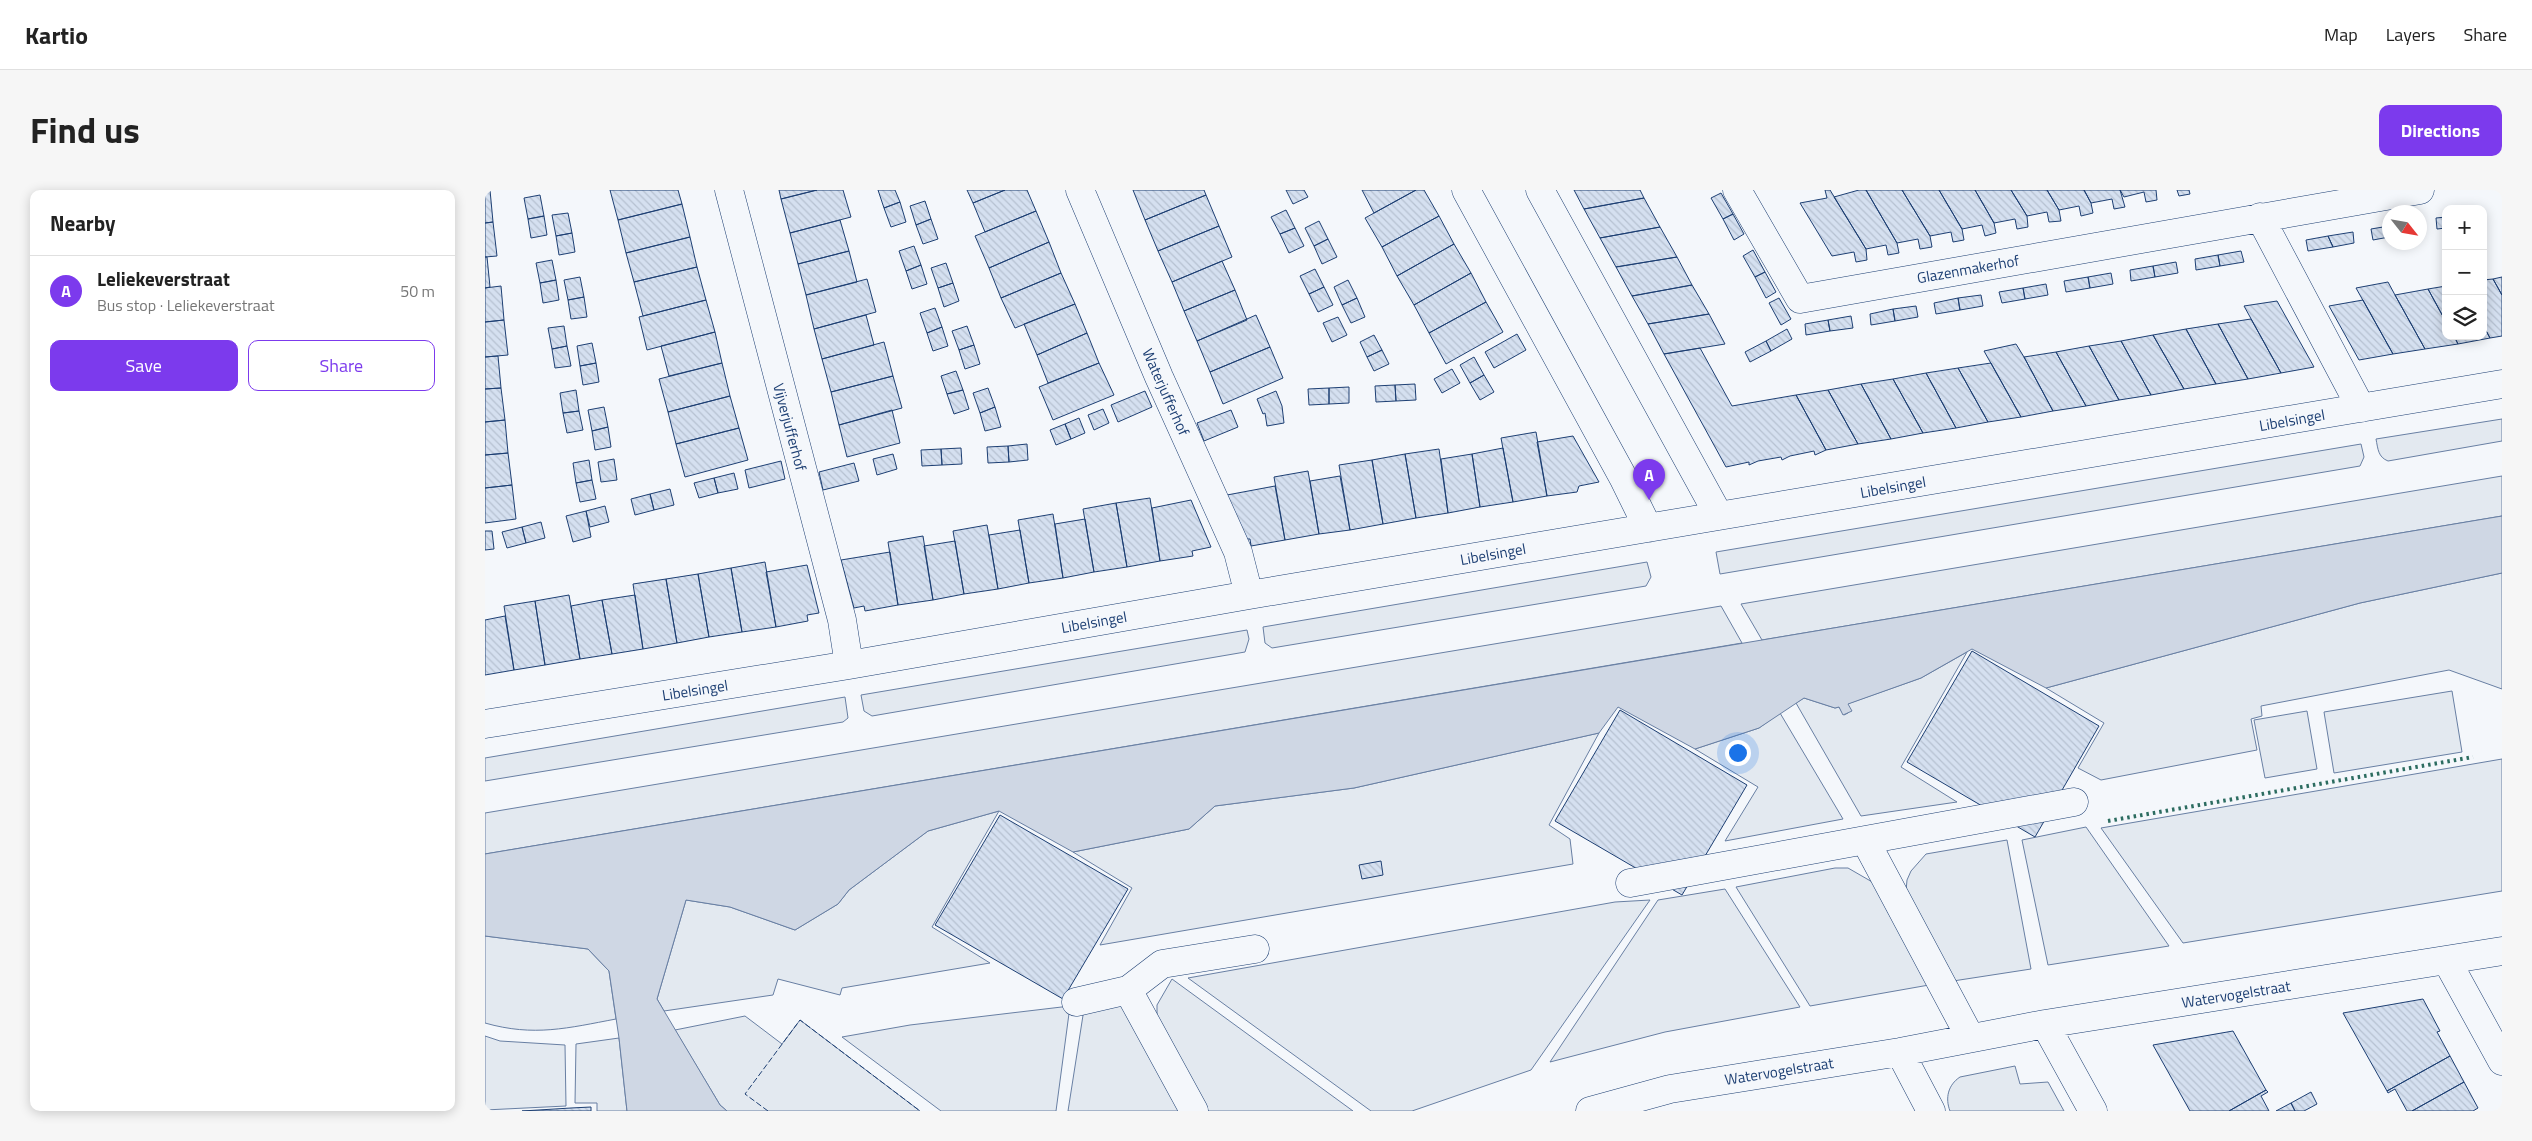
<!DOCTYPE html>
<meta charset="utf-8">
<style>
body{margin:0;font-family:"Titillium Web",sans-serif;background:#f6f6f6;color:#222}
.controls{position:absolute;right:15px;top:15px;display:grid;overflow:hidden;border-radius:10px;box-shadow:0 2px 12px #0003}
.controls button{width:45px;height:45px;display:grid;place-items:center;padding:0;border:0;border-bottom:1px solid #e0e0e0;background:#fff;color:#222;font:25px sans-serif}
.compass{position:absolute;left:1897px;top:15px;width:45px;height:45px;border-radius:50%;background:#fff;box-shadow:0 2px 12px #0003;rotate:121deg}
.you{position:absolute;left:1252px;top:562px;width:18px;height:18px;margin:-12px;border:4px solid #fff;border-radius:50%;background:#1a73e8;box-shadow:0 0 0 8px #1a73e833}
.badge{display:grid;place-items:center;width:32px;height:32px;border-radius:50%;background:#7c3aed;color:#fff;font-size:16px;font-weight:700}
.pin{position:absolute;translate:-50% -41px;filter:drop-shadow(0 1px 2px #0008)}
.pin::after{content:'';position:absolute;top:26px;width:18px;height:15px;background:inherit;clip-path:polygon(0 0,100% 0,50% 100%)}
.list{margin:0;padding:0;list-style:none}
h2{display:flex;justify-content:space-between;align-items:center;height:65px;margin:0;padding:0 20px;font-size:21px}
h2 small{font-size:16px;font-weight:400;color:#767676}
.list li{display:grid;grid-template-columns:32px 1fr auto;gap:15px;align-items:center;box-sizing:border-box;height:70px;padding:0 20px;border-top:1px solid #e0e0e0}
.list b{display:block;font-size:19px;white-space:nowrap}
.list p{margin:0;font-size:16px;white-space:nowrap;color:#767676}
.list em{font-size:16px;font-style:normal;color:#767676}
.actions{display:flex;gap:10px;padding:15px 20px}
.actions a{flex:1;padding:11px 0;border:1px solid #7c3aed;border-radius:10px;text-align:center;font-size:18px;color:#7c3aed}
.actions .main{background:#7c3aed;color:#fff}
.icon{flex:none;width:28px;height:28px;fill:none;stroke:currentColor;stroke-width:2;stroke-linecap:round;stroke-linejoin:round}
.map{position:relative;flex:none;width:2017px;height:921px;overflow:hidden;border-radius:10px}
header{display:flex;align-items:center;gap:30px;box-sizing:border-box;height:70px;padding:0 25px;background:#fff;border-bottom:1px solid #e0e0e0}
header strong{font-size:24px}
nav{display:flex;gap:28px;margin-inline-start:auto;font-size:18px}
.intro{display:flex;align-items:center;justify-content:space-between;box-sizing:border-box;height:120px;padding:0 30px}
h1{margin:0;font-size:35px}
.button{padding:12px 22px;border-radius:10px;background:#7c3aed;color:#fff;font-size:18px;font-weight:700}
main{display:flex;gap:30px;padding:0 30px}
aside{flex:1;background:#fff;border-radius:10px;box-shadow:0 2px 12px #0003}
.map>svg:first-child{display:block}
.green{fill:#e3e9f0;stroke:#687fa3}
.water{fill:#cfd7e4;stroke:#687fa3}
.building{fill:url(#building-back-hatch);stroke:#1d3f73}
.lines{fill:none;stroke-linecap:round;stroke-linejoin:round}
.minor-casing{stroke:#1d3f73;stroke-width:29}
.minor{stroke:#f4f7fb;stroke-width:28}
.hedge{stroke:#2c6c60;stroke-width:4;stroke-dasharray:2.5 4;stroke-linecap:butt}
.fence{stroke:#1d3f73;stroke-width:1;stroke-dasharray:6 2.5;stroke-linecap:butt}
.labels{text-anchor:middle;dominant-baseline:central;stroke-width:4;stroke-linejoin:round;paint-order:stroke}
.street-label{font-size:15px;fill:#1d3f73;stroke:#f4f7fb}
</style>
<header>
<strong>Kartio</strong>
<nav><a>Map</a><a>Layers</a><a>Share</a></nav>
</header>
<div class="intro"><h1>Find us</h1><a class="button">Directions</a></div>
<main>
<aside>
<h2>Nearby<small></small></h2>
<ul class="list">
<li><span class="badge">A</span><div><b>Leliekeverstraat</b><p>Bus stop · Leliekeverstraat</p></div><em>50 m</em></li>
</ul>
<div class="actions"><a class="main">Save</a><a>Share</a></div>
</aside>
<div class="map">
<svg width="2017" height="921" viewBox="0 0 2017 921">
<defs>
<pattern id="building-back-hatch" width="6" height="6" patternUnits="userSpaceOnUse" patternTransform="scale(1.25)"><rect width="6" height="6" fill="#d5e0f0"/><path d="M-1 5l2 2M0 0l6 6M5-1l2 2" fill="none" stroke="#b6c1d1"/></pattern>
</defs>
<rect width="100%" height="100%" fill="#f4f7fb"/>
<!-- green -->
<path class="green" d="M2017,229V251L1903,271C1893,267 1893,259 1891,249Z
M1876,254L1879,267L1875,276L1235,384L1231,362Z
M2017,286V326L1277,450L1256,414Z
M1162,372L1166,387L1161,396L787,458L780,453L778,437Z
M2017,383V499L1964,480L1776,516L1777,526L1766,529L1772,560L1616,590L1593,578L1619,533L1561,498L1875,413Z
M1236,416L1257,453L0,664V623Z
M762,440L764,449L760,462L387,526L379,521L376,505Z
M1482,462L1416,577L1472,612L1376,626L1311,513L1319,508L1350,518L1354,517L1359,525L1363,523L1362,514L1436,488Z
M1967,501L1977,562L1849,583L1839,522Z
M360,507L363,528L358,532L0,591V568Z
M1822,521L1832,579L1780,588L1769,530Z
M1295,523L1358,629L1240,651L1273,597L1210,559L1274,538Z
M1114,543L1064,635L1085,649L1088,674L615,755L647,698L588,662L704,639L730,616L869,598Z
M2017,569V701L1698,753L1616,638Z
M514,621L447,737L505,773L357,798L355,805L293,789L288,805L179,821L172,809L201,710L245,717L310,740L353,714L364,700L443,641Z
M1601,637L1684,756L1563,775L1537,650Z
M1522,650L1546,779L1468,791L1421,701L1422,690L1426,681L1441,664Z
M1350,678H1363L1389,693L1444,795L1325,816L1251,697Z
M1240,699L1315,817L1180,842L1065,872L1173,710Z
M1165,710L1046,880L927,921H886L703,788L1130,712Z
M0,746L103,759L124,781L131,829C83,838 49,847 0,833Z
M687,789L868,921H723L672,825V815Z
M635,812L696,921H583L599,819Z
M585,816L571,921H456L357,847L425,835Z
M260,826L297,854L315,830L435,921H242L235,915L190,840Z
M0,846L15,851L80,855L81,916L0,920Z
M134,848L142,921H112V913H90L91,854Z
M1530,876L1535,894L1563,892L1579,921H1465C1460,908 1463,895 1475,887Z"/>
<!-- water -->
<path class="water" d="M2017,326V383L1875,413L1561,498L1487,459L1436,488L1363,514L1367,521L1358,525L1354,517L1350,518L1319,508L1274,538L1210,559L1133,517L1114,543L869,598L730,616L704,639L588,662L514,621L443,641L364,700L353,714L310,740L245,717L201,710L172,809L235,915L242,921H142L134,848L124,781L103,759L0,746V664Z"/>
<!-- building -->
<path class="building" d="M0,0H5L8,32L0,33Z
M125,0H193L197,14L133,30Z
M294,0H332L296,9Z
M332,0H358L366,27L305,43L296,9Z
M393,0H410L415,12L399,18Z
M482,0H520L488,13Z
M520,0H542L551,21L500,42L488,13Z
M648,0H719L721,5L660,30Z
M801,0H819L823,7L808,14Z
M877,0H931L889,23Z
M931,0H939L954,26L897,57L880,28Z
M1089,0H1155L1159,8L1099,19Z
M1340,0H1345L1381,59L1382,70L1371,72L1369,62L1347,66L1315,13L1342,8Z
M1374,0H1381L1412,53L1414,63L1403,65L1401,55L1381,59L1349,7Z
M1381,0H1417L1445,46L1447,57L1435,59L1433,49L1412,53Z
M1417,0H1454L1477,39L1479,50L1468,52L1466,42L1445,46Z
M1454,0H1490L1509,33L1511,43L1500,46L1497,35L1477,39Z
M1490,0H1526L1542,26L1543,37L1532,39L1530,29L1509,33Z
M1526,0H1562L1574,20L1576,31L1564,32L1562,22L1542,26Z
M1562,0H1599L1606,13L1608,23L1596,26L1594,16L1574,20Z
M1599,0H1635L1640,17L1629,19L1627,9L1606,13Z
M1635,0H1671L1672,10L1661,12L1659,2L1639,7Z
M1692,0H1704L1705,4L1694,6Z
M1236,3L1248,24L1238,29L1226,8Z
M55,5L59,26L43,29L39,8Z
M721,5L734,36L673,61L660,30Z
M1159,8L1175,37L1115,48L1099,19Z
M440,11L446,29L431,35L425,16Z
M415,12L421,32L406,37L399,18Z
M197,14L205,47L141,63L133,30Z
M801,20L810,38L795,44L786,27Z
M551,21L564,52L504,78L490,46Z
M83,23L87,43L71,46L67,25Z
M1248,24L1259,44L1249,50L1238,29Z
M59,26L62,45L46,48L43,29Z
M954,26L969,54L912,86L897,57Z
M1961,27V38L1952,39L1951,28Z
M446,29L453,49L438,54L431,35Z
M355,30L364,61L313,74L305,43Z
M834,31L843,49L829,56L820,38Z
M8,32L12,66L0,67V33Z
M734,36L747,67L687,92L673,61Z
M1904,36V47L1888,50L1886,39Z
M1175,37L1192,67L1131,77L1115,48Z
M810,38L819,56L804,63L795,44Z
M1868,42L1869,53L1848,57L1843,46Z
M87,43L90,62L74,65L71,46Z
M1843,46L1848,57L1823,61L1821,50Z
M205,47L212,77L149,92L141,63Z
M843,49L852,67L837,74L829,56Z
M564,52L576,83L516,108L504,78Z
M969,54L986,83L929,115L912,86Z
M429,56L436,75L421,81L414,61Z
M1268,60L1280,82L1270,87L1258,66Z
M364,61L372,92L321,105L313,74Z
M1756,61L1759,72L1735,76L1733,65Z
M1733,65L1735,76L1711,80L1710,69Z
M0,67H2L5,97L0,98Z
M1192,67L1207,95L1147,106L1131,77Z
M67,70L71,90L55,93L51,73Z
M737,71L750,100L699,121L687,92Z
M1691,72L1693,83L1670,87L1668,76Z
M461,73L468,93L453,98L446,78Z
M436,75L442,94L427,99L421,81Z
M1668,76L1670,87L1646,91L1645,80Z
M212,77L221,110L158,126L149,92Z
M830,79L839,97L824,104L815,86Z
M1280,82L1291,102L1281,108L1270,87Z
M576,83L590,114L530,138L516,108Z
M986,83L1001,112L944,143L929,115Z
M1626,83L1628,94L1605,98L1603,87Z
M95,87L99,107L83,110L79,90Z
M1603,87L1605,98L1581,102L1579,91Z
M2017,87V105L2008,89Z
M382,89L391,122L329,139L321,105Z
M2008,89L2017,105V146L2005,148L1998,135V90Z
M71,90L74,110L58,113L55,93Z
M863,90L872,108L857,115L849,97Z
M1903,92L1910,105L1940,159L1908,164L1871,98Z
M468,93L474,111L459,117L453,98Z
M1561,94L1563,105L1540,109L1538,98Z
M1207,95L1224,124L1163,134L1147,106Z
M16,96L19,130L0,132V98Z
M1961,96V132L1943,99Z
M839,97L848,115L833,122L824,104Z
M1538,98L1540,109L1517,113L1514,102Z
M1943,99L1961,132V146H1969L1973,154L1940,159L1910,105Z
M750,100L762,130L712,151L699,121Z
M1496,105L1498,116L1475,120L1473,108Z
M99,107L102,127L86,129L83,110Z
M872,108L880,127L866,133L857,115Z
M1294,108L1306,129L1296,135L1284,113Z
M1473,108L1475,120L1451,124L1449,113Z
M221,110L230,142L162,160L154,127Z
M1878,110L1908,164L1874,170L1844,116Z
M1792,111L1829,177L1796,183L1759,116Z
M1001,112L1018,142L961,174L944,143Z
M590,114L602,143L552,165L539,134Z
M1431,116L1433,127L1410,131L1408,119Z
M450,118L457,137L442,143L435,123Z
M1408,119L1410,131L1386,135L1385,124Z
M1224,124L1240,154L1179,164L1163,134Z
M381,125L389,155L337,169L329,139Z
M771,125L785,157L725,182L712,151Z
M1366,126L1368,138L1345,141L1343,130Z
M853,127L862,145L847,152L838,133Z
M1766,129L1796,183L1763,189L1733,134Z
M19,130L23,165L0,167V132Z
M1343,130L1345,141L1321,145L1320,134Z
M1733,134L1763,189L1731,194L1701,139Z
M1998,135L2005,148L1973,154L1969,146H1998Z
M79,136L82,156L67,159L63,138Z
M482,136L489,155L474,160L467,141Z
M457,137L463,156L448,161L442,143Z
M1302,139L1307,149L1286,161L1281,151Z
M1701,139L1731,194L1699,199L1668,145Z
M230,142L237,173L184,186L176,156Z
M602,143L614,173L563,193L552,165Z
M1032,144L1041,160L1009,178L1000,162Z
M889,145L897,160L882,167L875,152Z
M1668,145L1699,199L1666,205L1636,151Z
M1281,151L1286,161L1265,172L1260,162Z
M1636,151L1666,205L1634,210L1604,156Z
M399,152L408,186L346,202L337,169Z
M107,153L111,173L95,176L92,156Z
M1531,154L1539,167L1568,221L1536,227L1499,161Z
M489,155L495,174L480,179L474,160Z
M82,156L86,176L70,178L67,159Z
M1604,156L1634,210L1601,216L1571,162Z
M785,157L798,188L738,214L725,182Z
M1215,158L1247,216L1311,205L1341,260L1330,265L1329,261L1305,266L1297,270L1296,267L1273,271L1264,275V272L1241,277L1179,164Z
M897,160L904,174L889,181L882,167Z
M1571,162L1601,216L1568,221L1539,167Z
M13,166L16,198L0,199V167Z
M989,167L999,185L985,193L975,175Z
M111,173L114,192L98,195L95,176Z
M237,173L245,206L183,222L174,189Z
M614,173L629,205L568,230L554,197Z
M1506,173L1536,227L1503,232L1473,178Z
M1473,178L1503,232L1471,238L1441,183Z
M967,179L975,193L957,203L949,189Z
M471,181L478,200L462,204L456,186Z
M1441,183L1471,238L1438,243L1408,189Z
M999,185L1009,202L995,210L985,193Z
M408,186L417,218L354,235L346,202Z
M1408,189L1438,243L1406,249L1376,194Z
M930,194L931,210L911,211L910,195Z
M1376,194L1406,249L1373,254L1343,200Z
M910,195L911,211L891,212L890,196Z
M864,197V213L844,214V198Z
M16,198L20,230L0,232V199Z
M503,198L510,217L495,223L488,203Z
M844,198V214L824,215L823,199Z
M91,200L94,221L78,223L75,203Z
M478,200L484,219L469,224L462,204Z
M1343,200L1373,254L1341,260L1311,205Z
M660,201L667,217L633,232L626,215Z
M791,201L797,216L799,233L782,236L780,223L778,224L772,209Z
M245,206L254,238L191,254L183,222Z
M119,217L123,237L107,241L103,220Z
M510,217L516,237L500,241L495,223Z
M618,219L624,233L609,240L603,225Z
M407,220L415,253L362,267L354,235Z
M746,220L753,237L719,251L712,233Z
M94,221L98,240L82,243L78,223Z
M594,228L600,243L586,249L580,234Z
M20,230L23,263L0,265V232Z
M580,234L586,249L571,255L565,240Z
M123,237L126,257L110,260L107,241Z
M254,238L263,270L200,287L191,254Z
M1051,242L1062,306L1028,312L1016,248Z
M1088,246L1114,292L1094,296L1092,302L1062,306L1052,252Z
M542,254L543,270L524,272L523,256Z
M523,256L524,272L503,273L502,257Z
M476,258L477,274L457,275L456,259Z
M1018,258L1028,312L995,317L987,264Z
M456,259L457,275L437,276L436,260Z
M954,259L963,323L931,328L920,264Z
M23,263L27,295L0,298V265Z
M408,264L412,279L392,285L388,269Z
M920,264L931,328L898,334L887,270Z
M987,264L995,317L963,323L956,269Z
M129,269L132,290L116,292L113,272Z
M104,270L107,290L91,293L88,273Z
M887,270L898,334L865,340L854,275Z
M296,271L300,289L264,298L260,280Z
M369,273L374,291L338,300L334,282Z
M823,281L834,344L800,350L789,287Z
M249,283L253,299L233,303L229,288Z
M855,286L865,340L834,344L825,291Z
M229,288L233,303L214,308L209,293Z
M107,290L111,309L95,312L91,293Z
M27,295L31,329L0,333V298Z
M790,296L800,350L766,356L765,349H761L742,305Z
M185,299L189,315L169,320L165,304Z
M165,304L169,320L150,325L146,309Z
M665,308L675,371L642,377L631,313Z
M706,310L726,357L707,361L708,366L675,371L667,318Z
M631,313L642,377L609,382L598,319Z
M120,316L124,332L105,337L101,321Z
M101,321L106,347L88,352L81,326Z
M568,324L578,388L544,393L533,330Z
M600,329L609,382L578,388L570,334Z
M56,332L60,348L41,353L37,337Z
M502,335L513,399L479,404L468,341Z
M37,337L41,353L22,358L17,342Z
M535,340L544,393L513,399L504,345Z
M0,341H7L9,359L0,360Z
M438,346L448,410L413,415L403,352Z
M470,351L479,404L448,410L439,356Z
M405,362L413,415L380,421L379,416L369,418L356,370Z
M280,372L291,437L257,442L246,378Z
M322,375L334,423L322,425L323,431L291,437L281,382Z
M246,378L257,442L224,447L213,384Z
M213,384L224,447L192,453L181,389Z
M181,389L192,453L158,459L148,394Z
M84,405L95,469L60,475L50,411Z
M150,405L158,459L127,464L117,410Z
M117,410L127,464L95,469L86,416Z
M50,411L60,475L29,480L19,416Z
M20,426L29,480L0,485V430Z
M1487,461L1614,536L1550,647L1422,572Z
M1135,520L1262,595L1197,705L1070,631Z
M515,625L643,699L578,809L450,735Z
M896,671L898,685L877,689L874,675Z
M1938,809L1955,841L1952,842L1965,866L1902,901L1858,823Z
M1748,841L1781,900L1744,921H1705L1668,855Z
M1965,866L1979,892L1927,921H1922L1910,899L1903,903L1902,901Z
M1979,892L1993,918L1988,921H1927Z
M1781,900L1783,902L1776,906L1784,921H1744Z
M1826,902L1832,914L1819,921H1810L1806,913Z
M1806,913L1810,921H1791Z
M106,917V921H37L86,918Z"/>
<g class="lines">
<defs>
<path id="minor" d="M244,0L357,430L364,475
M595,0L674,187L753,362L764,405
M981,0L1139,289L1163,338
M1055,0L1234,326
M1252,0L1315,109L1935,0
M1775,27L1876,218
M0,534L364,475L764,405L2017,194
M1380,650L1485,847
M1145,693L1589,612
M1962,771L2017,871
M643,800L709,921
M591,812L643,800L677,774L770,759
M1560,834L1608,921
M1415,862L1446,921
M1105,921L1185,899L1415,862L1560,834L2017,761"/>
</defs>
<!-- minor casing -->
<use href="#minor" class="minor-casing"/>
<!-- minor -->
<use href="#minor" class="minor"/>
<!-- hedge -->
<path class="hedge" d="M1623,631L1988,567"/>
<!-- fence -->
<path class="fence" d="M283,921L260,904L315,830L435,921"/>
</g>
<g class="labels">
<!-- street labels -->
<g class="street-label">
<text transform="translate(1483 79) rotate(-10)">Glazenmakerhof</text>
<text transform="translate(681 202) rotate(66)">Waterjufferhof</text>
<text transform="translate(1807 230) rotate(-10)">Libelsingel</text>
<text transform="translate(305 237) rotate(75)">Vijverjufferhof</text>
<text transform="translate(1408 297) rotate(-10)">Libelsingel</text>
<text transform="translate(1008 364) rotate(-10)">Libelsingel</text>
<text transform="translate(609 432) rotate(-10)">Libelsingel</text>
<text transform="translate(210 500) rotate(-9)">Libelsingel</text>
<text transform="translate(1751 804) rotate(-9)">Watervogelstraat</text>
<text transform="translate(1294 881) rotate(-9)">Watervogelstraat</text>
</g>
</g>
</svg>
<div class="controls">
<button>+</button>
<button>−</button>
<button><svg class="icon" aria-label="layers" viewBox="0 0 24 24"><path d="M12 4l9 5-9 5-9-5zM3 14l9 5 9-5"/></svg></button>
</div>
<svg class="compass" viewBox="-18 -18 36 36"><path d="M0-13l5 13h-10z" fill="#e53935"/><path d="M0 13l5-13h-10z" fill="#767676"/></svg>
<div class="you"></div>
<div class="pin badge" style="left:1164px;top:310px">A</div>
</div>
</main>
